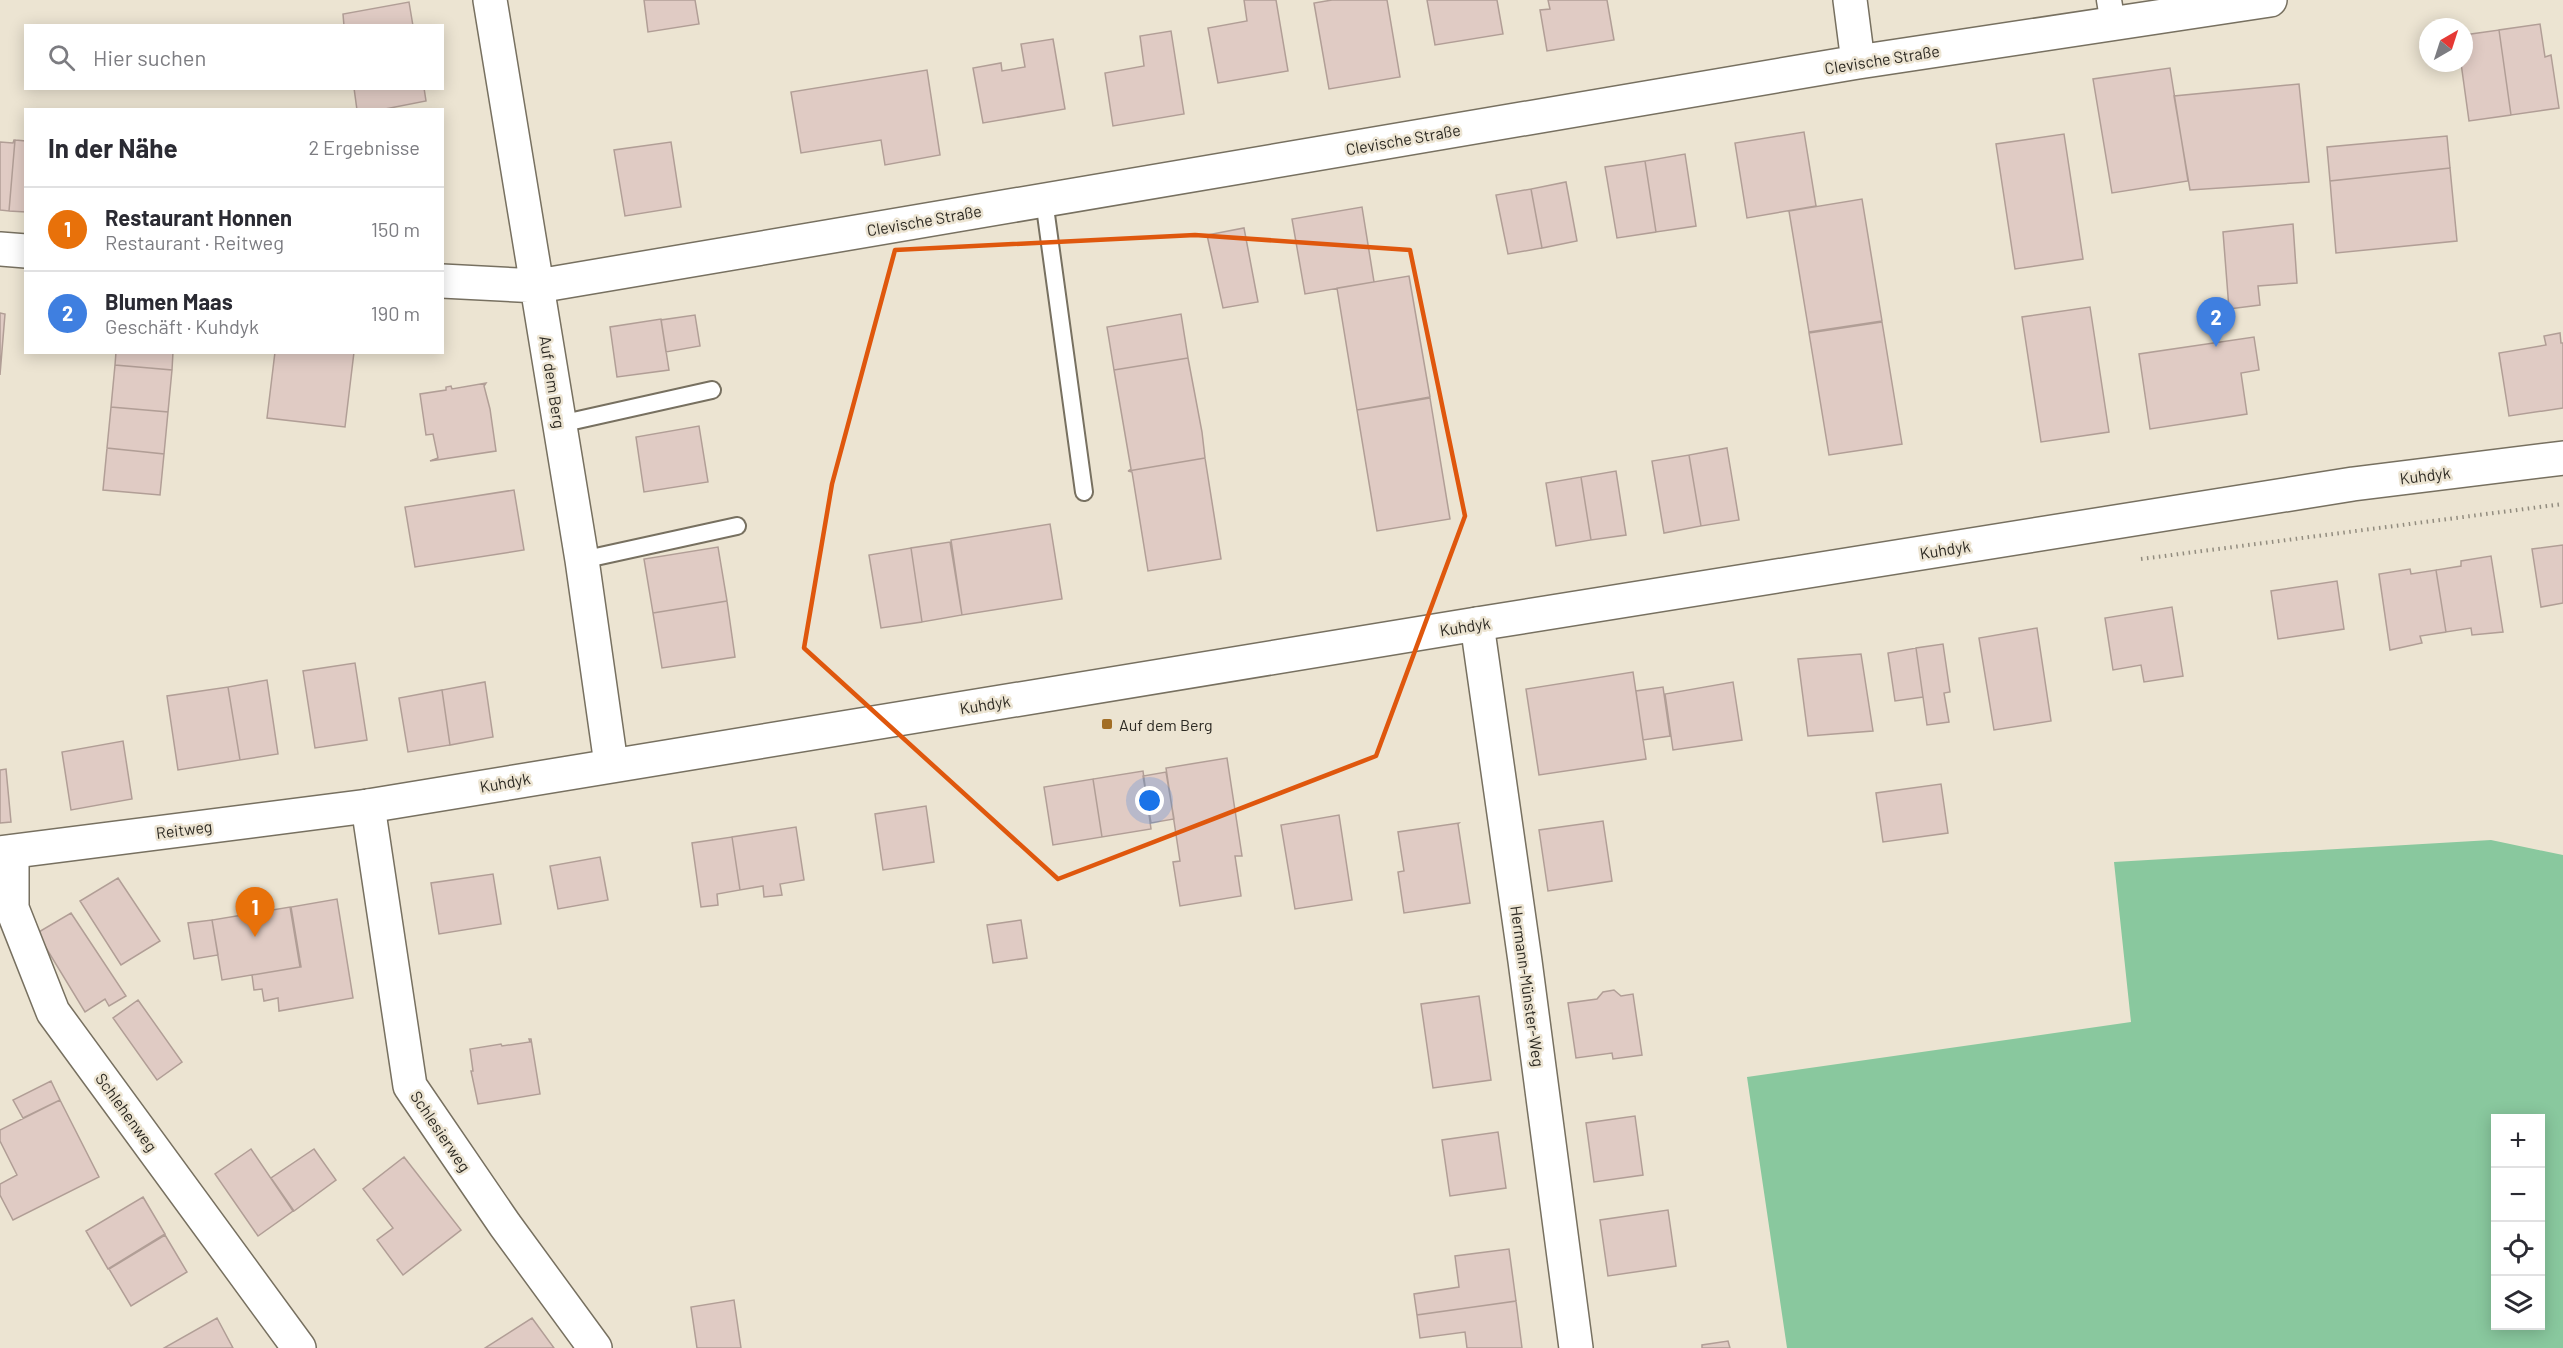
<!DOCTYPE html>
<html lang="de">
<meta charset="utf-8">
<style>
body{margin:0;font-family:Barlow,sans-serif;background:#f2f2f3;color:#2b2b33}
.controls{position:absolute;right:18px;bottom:18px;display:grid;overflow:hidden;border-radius:0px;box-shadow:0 3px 15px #0003}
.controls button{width:54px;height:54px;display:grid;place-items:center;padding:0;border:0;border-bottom:2px solid #e1e1e2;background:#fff;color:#2b2b33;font:30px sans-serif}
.compass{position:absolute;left:2419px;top:18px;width:54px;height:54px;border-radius:50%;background:#fff;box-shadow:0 3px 15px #0003;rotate:39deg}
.you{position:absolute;left:1150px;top:801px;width:21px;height:21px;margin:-15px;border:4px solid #fff;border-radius:50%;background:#1a73e8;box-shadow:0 0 0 9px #1a73e833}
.badge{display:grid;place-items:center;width:39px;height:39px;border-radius:50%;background:#111827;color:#fff;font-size:20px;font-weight:700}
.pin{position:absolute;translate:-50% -50px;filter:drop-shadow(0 2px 3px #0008)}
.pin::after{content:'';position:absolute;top:32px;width:21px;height:18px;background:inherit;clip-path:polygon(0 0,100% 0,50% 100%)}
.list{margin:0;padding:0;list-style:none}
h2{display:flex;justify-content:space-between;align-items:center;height:78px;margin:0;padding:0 24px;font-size:26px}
h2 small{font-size:20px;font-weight:400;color:#7c7c81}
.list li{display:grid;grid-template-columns:39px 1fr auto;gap:18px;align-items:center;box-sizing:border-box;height:84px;padding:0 24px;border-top:2px solid #e1e1e2}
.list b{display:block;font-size:22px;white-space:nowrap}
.list p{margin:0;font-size:20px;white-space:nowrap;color:#7c7c81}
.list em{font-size:20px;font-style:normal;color:#7c7c81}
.icon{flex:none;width:33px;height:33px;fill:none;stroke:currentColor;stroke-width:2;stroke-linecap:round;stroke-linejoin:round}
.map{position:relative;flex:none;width:2563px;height:1348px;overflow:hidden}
.search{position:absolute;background:#fff;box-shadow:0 3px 15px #0003;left:24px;top:24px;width:420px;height:66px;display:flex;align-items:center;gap:15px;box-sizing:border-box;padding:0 21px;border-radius:0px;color:#7c7c81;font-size:22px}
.panel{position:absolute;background:#fff;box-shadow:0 3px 15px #0003;left:24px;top:108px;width:420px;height:246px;border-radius:0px}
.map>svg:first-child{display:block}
.green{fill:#89c89e;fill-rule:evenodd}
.building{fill:#e0cbc4;stroke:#b19e96;stroke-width:1.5}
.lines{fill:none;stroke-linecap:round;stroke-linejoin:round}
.service-casing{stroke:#777060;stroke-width:20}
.pedestrian-casing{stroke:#777060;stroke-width:27}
.minor-casing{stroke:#777060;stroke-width:36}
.secondary-casing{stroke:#777060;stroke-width:36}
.path{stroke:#928c7f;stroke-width:4;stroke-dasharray:1.5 4.5;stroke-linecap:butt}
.service{stroke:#fff;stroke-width:16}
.pedestrian{stroke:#fff;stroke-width:24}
.minor{stroke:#fff;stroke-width:33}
.secondary{stroke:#fff;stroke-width:33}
.marked{fill:none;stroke:#df570d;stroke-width:4.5;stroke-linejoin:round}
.poi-dot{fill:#a26e26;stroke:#ece4d2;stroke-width:2}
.labels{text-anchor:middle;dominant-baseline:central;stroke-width:5;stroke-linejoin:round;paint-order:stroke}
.street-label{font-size:16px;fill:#2c2922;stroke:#ece4d2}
.poi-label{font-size:16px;fill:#2c2922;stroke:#ece4d2;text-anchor:start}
</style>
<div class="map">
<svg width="2563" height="1348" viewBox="0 0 2563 1348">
<rect width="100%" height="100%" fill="#ece4d2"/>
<!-- green -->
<path class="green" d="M2491,840L2563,855V1348H1787L1747,1077L2131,1022L2114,862ZM2496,1118H2540V1326H2496Z"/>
<!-- building -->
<path class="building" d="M644,0H695L699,24L648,32Z
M1244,0H1276L1288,71L1218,83L1208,28L1247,21Z
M1332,0H1387L1400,77L1329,89L1314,3Z
M1427,0H1497L1503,34L1435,45Z
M1548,0H1607L1614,40L1547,51L1540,10L1550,9Z
M409,2L413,26H344L343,14Z
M2540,24L2545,57L2551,55L2559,108L2511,115L2499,30Z
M2499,30L2511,115L2469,121L2461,63H2464V35Z
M1171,31L1184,114L1113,126L1105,73L1144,66L1140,36Z
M1053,39L1065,109L983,123L973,68L1001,63L1002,71L1025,67L1021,44Z
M2170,68L2188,181L2112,193L2093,79Z
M927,70L940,155L885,165L881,140L801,153L791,92Z
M2299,84L2309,182L2190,190L2174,96Z
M354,88H424L426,101L380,110H357Z
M1804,132L1816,206L1747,218L1735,143Z
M2064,134L2083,259L2015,269L1996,144Z
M2447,136L2450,168L2330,181L2327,147Z
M14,140H15L9,211L0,210V142L13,143Z
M15,140L26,141V212L9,211Z
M671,142L681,207L625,216L614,150Z
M1685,154L1696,226L1656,232L1645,161Z
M1645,161L1656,232L1617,238L1605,167Z
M2450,168L2457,241L2336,253L2330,181Z
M1566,182L1577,241L1542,248L1531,189Z
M1531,189L1542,248L1508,254L1496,195Z
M1862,199L1882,321L1809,332L1789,211Z
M1362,207L1374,282L1305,294L1292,219Z
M2293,224L2297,283L2258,286L2260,305L2229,309L2223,232Z
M1244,228L1258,302L1223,308L1207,235Z
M1409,276L1430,397L1357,410L1337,288Z
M2090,307L2109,432L2041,442L2022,317Z
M0,313L5,314L0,375Z
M1181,314L1188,358L1114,370L1107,327Z
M695,315L700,346L666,352L661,320Z
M661,319L669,370L617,377L610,327Z
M1882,322L1902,444L1829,455L1809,333Z
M2560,333L2561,343H2563V408L2509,416L2499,353L2546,345L2544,336Z
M2254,337L2259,370L2241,373L2247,414L2150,429L2139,354Z
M116,352H173L172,370L115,365Z
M275,352H354L345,427L267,418Z
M1188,358L1202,432L1205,458L1128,471L1131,469L1114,370Z
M115,365L172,370L168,412L111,407Z
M486,383L484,386L490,409L496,451L430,461L438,458L433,434L426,435L420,394L446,390V387L451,386L452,389Z
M1430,398L1450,519L1377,531L1357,410Z
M111,407L168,412L164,454L107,448Z
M699,426L708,482L644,492L636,437Z
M107,448L164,454L160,495L103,490Z
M1727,448L1739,520L1701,526L1689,455Z
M1689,455L1701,526L1664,533L1652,461Z
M1205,458L1221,559L1148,571L1132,472L1128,471Z
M1616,471L1626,535L1591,540L1581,477Z
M1581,477L1591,540L1556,546L1546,483Z
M514,490L524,550L415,567L405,507Z
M1050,524L1062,599L962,615L951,540Z
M950,542L962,615L922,622L911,548Z
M2563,545V603L2541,607L2532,549Z
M718,547L727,601L653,613L644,559Z
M911,548L922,622L881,628L869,555Z
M2491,556L2503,632L2472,635L2471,628L2446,632L2436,570L2461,566V561Z
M2410,569L2411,574L2436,570L2446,632L2420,636L2422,643L2390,650L2379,574Z
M2337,581L2344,629L2278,639L2271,591Z
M727,601L735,657L662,668L653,613Z
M2172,607L2183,676L2144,682L2141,665L2113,670L2105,618Z
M2037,628L2051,721L1994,730L1979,638Z
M1943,644L1950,692L1944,693L1949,722L1927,725L1916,648Z
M1916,648L1923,697L1895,701L1888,653Z
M1861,654L1873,731L1808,736L1798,659Z
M355,663L367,740L315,748L303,671Z
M1633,672L1646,759L1539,775L1526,689Z
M267,680L278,754L240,760L228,687Z
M485,682L493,737L450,745L442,690Z
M1733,682L1742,740L1673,750L1665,694Z
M228,687L240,760L178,770L167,696Z
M1663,687L1670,736L1643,740L1636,691Z
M442,690L450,745L408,752L399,698Z
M123,741L132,799L71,810L62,752Z
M1227,758L1242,856H1235L1241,896L1180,906L1173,862L1180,861L1166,768Z
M6,769L11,822L0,823V770Z
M1143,771L1151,829L1102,837L1093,779Z
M1166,772L1174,819L1151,823L1143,776Z
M1093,779L1102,837L1053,845L1044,787Z
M1941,784L1948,833L1883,842L1876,793Z
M926,806L934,862L883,870L875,814Z
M1339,815L1352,900L1295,909L1281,825Z
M1603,821L1612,881L1548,891L1539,830Z
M1459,823L1458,824L1470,903L1404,913L1398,872L1404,871L1398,832Z
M796,827L804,880L780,884L782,895L764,897L763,886L740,890L732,837Z
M732,837L740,890L717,894L718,905L701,907L692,843Z
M600,857L608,900L558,909L550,866Z
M493,874L501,924L439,934L431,883Z
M118,878L160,941L121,965L80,901Z
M337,899L353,998L279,1011L278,998L264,1001L262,989L254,990L252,975L301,967L291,907Z
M290,907L300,967L222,980L212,920Z
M71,913L126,996L109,1006L105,999L85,1012L37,933Z
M212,920L218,955L194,959L188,923Z
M1021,920L1027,958L993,963L987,925Z
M1614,990L1621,996L1633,994L1642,1055L1613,1059L1612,1053L1576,1058L1568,1003L1597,999L1603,992Z
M1479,996L1491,1080L1433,1088L1421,1004Z
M138,1000L182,1062L157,1080L113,1018Z
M529,1039H531L540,1094L478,1104L471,1071H473L470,1049L501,1044L502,1046L530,1042Z
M51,1081L60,1100L23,1118L13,1100Z
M60,1100L99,1177L13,1220L0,1195V1184L17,1175L0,1141V1130Z
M1635,1116L1643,1175L1594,1182L1586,1123Z
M1498,1132L1506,1188L1450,1196L1442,1140Z
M251,1149L293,1211L258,1236L215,1174Z
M314,1149L336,1180L294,1211L271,1178Z
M404,1157L461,1230L403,1275L377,1240L393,1228L363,1189Z
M143,1197L165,1234L108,1269L86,1231Z
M1668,1210L1676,1266L1608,1276L1600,1220Z
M165,1235L187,1272L131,1306L109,1269Z
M1509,1249L1516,1301L1417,1315L1414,1294L1459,1287L1455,1256Z
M734,1300L741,1348H697L691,1307Z
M1516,1301L1522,1348H1467L1465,1332L1420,1338L1417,1315Z
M217,1318L233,1348H164Z
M532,1318L554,1348H485Z
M1728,1341L1730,1348H1702V1345Z"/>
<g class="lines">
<defs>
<path id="service" d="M1044,200L1084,492
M560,424L712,390
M582,560L737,526"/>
<path id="pedestrian" d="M2109,0L2113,24"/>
<path id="minor" d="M490,0L582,560L611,764
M1850,0L1858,62
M0,249L26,251
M442,281L538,286L1858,62L2270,0
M1477,624L1525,961L1576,1348
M368,806L410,1086L505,1225L595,1348
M12,852V908L53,1012L299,1348"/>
<path id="secondary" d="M0,853L368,806L1477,624L2353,484L2563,458"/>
</defs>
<!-- service casing -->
<use href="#service" class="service-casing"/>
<!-- pedestrian casing -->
<use href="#pedestrian" class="pedestrian-casing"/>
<!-- minor casing -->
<use href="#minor" class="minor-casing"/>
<!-- secondary casing -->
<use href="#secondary" class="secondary-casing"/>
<!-- path -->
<path class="path" d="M2141,559L2563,504"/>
<!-- service -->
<use href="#service" class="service"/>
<!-- pedestrian -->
<use href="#pedestrian" class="pedestrian"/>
<!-- minor -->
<use href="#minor" class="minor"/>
<!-- secondary -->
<use href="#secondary" class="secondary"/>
</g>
<!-- marked area -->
<path class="marked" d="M1195,235L1410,250L1465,516L1376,756L1058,879L804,648L832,484L895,250Z"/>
<!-- markers -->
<rect class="poi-dot" x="1101" y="718" width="12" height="12" rx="3"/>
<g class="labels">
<!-- street labels -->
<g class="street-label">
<text transform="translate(1882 59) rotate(-9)">Clevische Straße</text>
<text transform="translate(1403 139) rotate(-10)">Clevische Straße</text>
<text transform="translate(924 220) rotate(-10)">Clevische Straße</text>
<text transform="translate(553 382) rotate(81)">Auf dem Berg</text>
<text transform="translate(2425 475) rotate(-7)">Kuhdyk</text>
<text transform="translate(1945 549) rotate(-9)">Kuhdyk</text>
<text transform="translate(1465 626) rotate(-9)">Kuhdyk</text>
<text transform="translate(985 704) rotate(-9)">Kuhdyk</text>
<text transform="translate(505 782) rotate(-10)">Kuhdyk</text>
<text transform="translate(184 829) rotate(-7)">Reitweg</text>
<text transform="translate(1528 986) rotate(82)">Hermann-Münster-Weg</text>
<text transform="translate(127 1112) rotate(54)">Schlehenweg</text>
<text transform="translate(441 1131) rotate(56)">Schlesierweg</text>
</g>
<!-- poi labels -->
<g class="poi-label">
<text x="1119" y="724">Auf dem Berg</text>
</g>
</g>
</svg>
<div class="controls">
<button>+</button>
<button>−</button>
<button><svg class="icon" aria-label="locate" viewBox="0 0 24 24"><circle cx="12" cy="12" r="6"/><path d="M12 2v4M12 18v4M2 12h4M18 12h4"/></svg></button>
<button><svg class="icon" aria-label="layers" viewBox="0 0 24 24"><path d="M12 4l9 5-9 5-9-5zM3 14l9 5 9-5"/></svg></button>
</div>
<svg class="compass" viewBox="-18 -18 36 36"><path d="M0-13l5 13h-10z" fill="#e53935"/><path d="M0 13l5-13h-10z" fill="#7c7c81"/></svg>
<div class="you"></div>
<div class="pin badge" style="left:255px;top:937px;background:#e8710a">1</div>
<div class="pin badge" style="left:2216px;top:347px;background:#3f7fe0">2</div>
<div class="search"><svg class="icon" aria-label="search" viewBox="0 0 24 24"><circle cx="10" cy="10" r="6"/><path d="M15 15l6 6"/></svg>Hier suchen</div>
<section class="panel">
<h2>In der Nähe<small>2 Ergebnisse</small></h2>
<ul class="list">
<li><span class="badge" style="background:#e8710a">1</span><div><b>Restaurant Honnen</b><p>Restaurant · Reitweg</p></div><em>150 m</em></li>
<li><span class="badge" style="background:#3f7fe0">2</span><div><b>Blumen Maas</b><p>Geschäft · Kuhdyk</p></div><em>190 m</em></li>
</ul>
</section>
</div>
